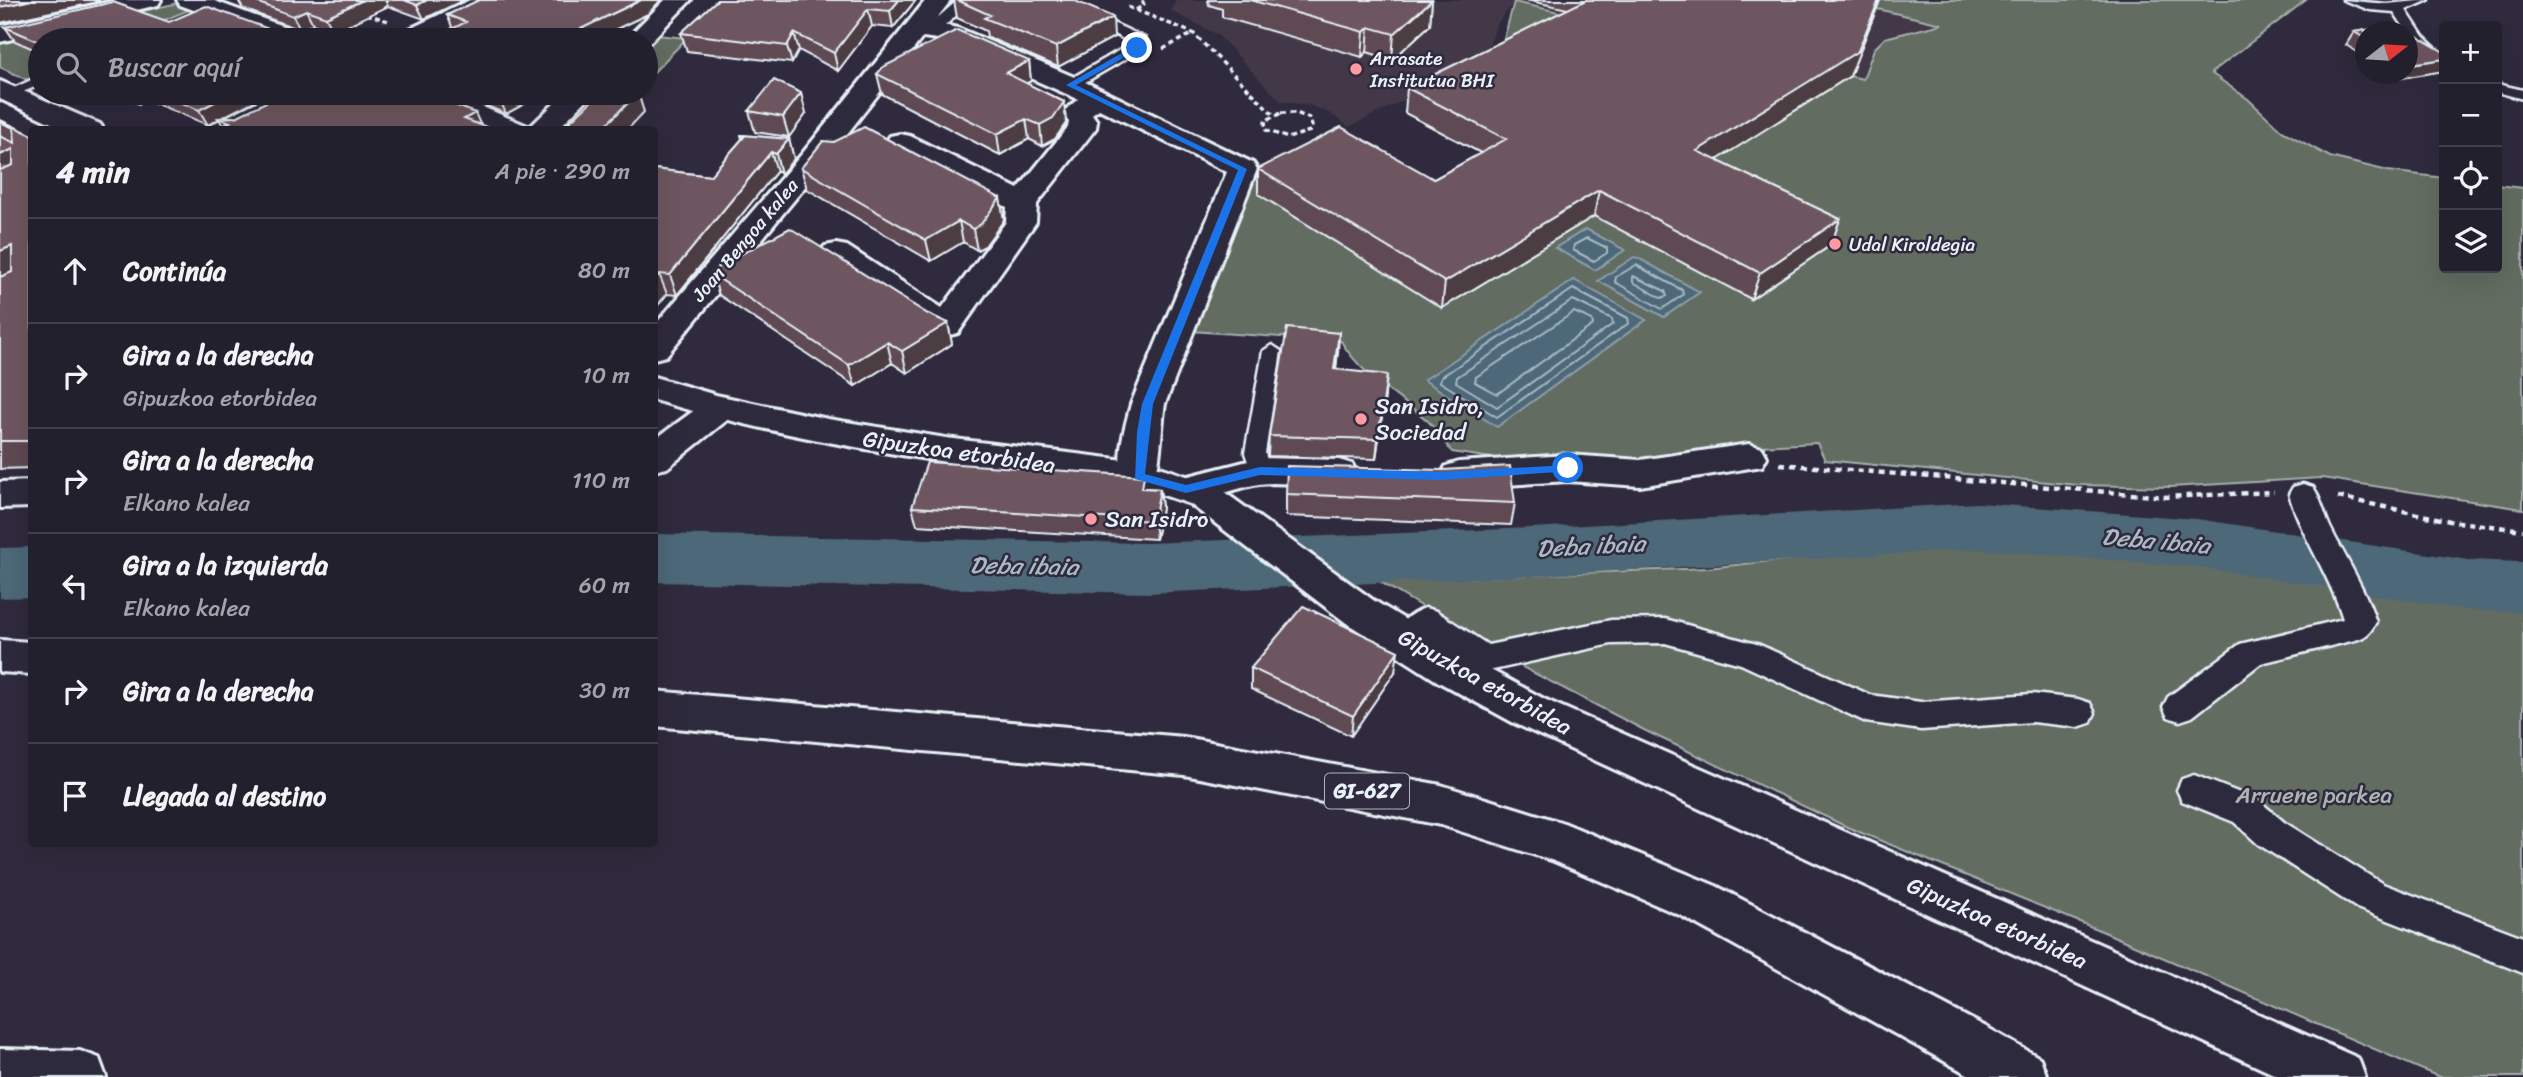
<!DOCTYPE html>
<html lang="es">
<meta charset="utf-8">
<style>
body{margin:0;font-family:Sriracha,sans-serif;background:#2b2836;color:#f1f3f6}
.controls{position:absolute;right:21px;top:21px;display:grid;overflow:hidden;border-radius:7px;box-shadow:0 7px 28px #0002}
.controls button{width:63px;height:63px;display:grid;place-items:center;padding:0;border:0;border-bottom:2px solid #403e4a;background:#23202e;color:#f1f3f6;font:35px sans-serif}
.compass{position:absolute;left:2355px;top:21px;width:63px;height:63px;border-radius:50%;background:#23202e;box-shadow:0 7px 28px #0002;rotate:73deg}
.stop{position:absolute;width:21px;height:21px;margin:-16px;border:5px solid #1a73e8;border-radius:50%;background:#fff}
.stop.end{background:#1a73e8;border-color:#fff;box-shadow:0 2px 7px #0008}
.list{margin:0;padding:0;list-style:none}
h2{display:flex;justify-content:space-between;align-items:center;height:91px;margin:0;padding:0 28px;font-size:30px}
h2 small{font-size:23px;font-weight:400;color:#a3a3aa}
.list li{display:grid;grid-template-columns:46px 1fr auto;gap:21px;align-items:center;box-sizing:border-box;height:105px;padding:0 28px;border-top:2px solid #403e4a}
.list b{display:block;font-size:26px;white-space:nowrap}
.list p{margin:0;font-size:23px;white-space:nowrap;color:#a3a3aa}
.list em{font-size:23px;font-style:normal;color:#a3a3aa}
.icon{flex:none;width:38px;height:38px;fill:none;stroke:currentColor;stroke-width:2;stroke-linecap:round;stroke-linejoin:round}
.map{position:relative;flex:none;width:2523px;height:1077px;overflow:hidden}
.search{position:absolute;background:#23202e;box-shadow:0 7px 28px #0002;left:28px;top:28px;width:630px;height:77px;display:flex;align-items:center;gap:18px;box-sizing:border-box;padding:0 24px;border-radius:38px;color:#a3a3aa;font-size:26px}
.panel{position:absolute;background:#23202e;box-shadow:0 7px 28px #0002;left:28px;top:126px;width:630px;height:721px;border-radius:7px}
.map>svg:first-child{display:block}
.built{fill:#423747}
.green{fill:#626c60;stroke:#a5aeac;stroke-width:2}
.water{fill:#4e6778;stroke:#8c9eab;stroke-width:2}
.lines{fill:none;stroke-linecap:round;stroke-linejoin:round}
.shore{stroke:#aabac5;stroke-width:2}
.river{fill:#4e6778;fill-rule:evenodd}
.service-casing{stroke:#e8f1f8;stroke-width:5}
.pedestrian-casing{stroke:#e8f1f8;stroke-width:5}
.minor-casing{stroke:#e8f1f8;stroke-width:6}
.tertiary-casing{stroke:#e8f1f8;stroke-width:6}
.primary-casing{stroke:#e8f1f8;stroke-width:6}
.motorway-casing{stroke:#e8f1f8;stroke-width:6}
.path-far1{stroke:#e8f1f8;stroke-width:3.5;stroke-dasharray:5 3.5;stroke-linecap:butt}
.path{stroke:#e8f1f8;stroke-width:4.5;stroke-dasharray:6 5;stroke-linecap:butt}
.service{fill:#2f2a3d;fill-rule:evenodd}
.pedestrian{fill:#2f2a3d;fill-rule:evenodd}
.minor{fill:#2f2a3d;fill-rule:evenodd}
.tertiary{fill:#2f2a3d;fill-rule:evenodd}
.primary{fill:#2f2a3d;fill-rule:evenodd}
.motorway{fill:#2f2a3d;fill-rule:evenodd}
.wall{fill:#5e4a52;stroke:#e8f1f8;stroke-width:2}
.shaded-wall{fill:#4c3c42;stroke:#e8f1f8;stroke-width:2}
.building{fill:#6d565f;stroke:#e8f1f8;stroke-width:2}
.route{fill:#1a73e8}
.poi-dot{fill:#ff9aa2;stroke:#2f2a3d;stroke-width:2.5}
.labels{text-anchor:middle;dominant-baseline:central;stroke-width:5;stroke-linejoin:round;paint-order:stroke}
.far-poi-label{font-size:19px;fill:#e8f1f8;stroke:#2f2a3d;text-anchor:start}
.far-street-label{font-size:19px;fill:#e8f1f8;stroke:#2f2a3d}
.shield{fill:#2f2a3d;stroke:#b0b5c0;stroke-width:2}
.shield-label{font-size:21px;font-weight:bold;fill:#e8f1f8}
.poi-label{font-size:23px;fill:#e8f1f8;stroke:#2f2a3d;text-anchor:start}
.street-label{font-size:23px;fill:#e8f1f8;stroke:#2f2a3d}
.park-label{font-size:23px;fill:#acb5b4;stroke:#2f2a3d}
.water-label{font-size:24px;font-style:italic;fill:#aabac5;stroke:#2f2a3d}
</style>
<div class="map">
<svg width="2523" height="1077" viewBox="0 0 2523 1077">
<rect width="100%" height="100%" fill="#2f2a3d"/>
<filter id="ink" filterUnits="userSpaceOnUse"><feTurbulence type="fractalNoise" baseFrequency=".0143" numOctaves="2"/><feDisplacementMap in="SourceGraphic" scale="14" xChannelSelector="R" yChannelSelector="G"/><feConvolveMatrix kernelMatrix="1 2 1 2 8 2 1 2 1" color-interpolation-filters="sRGB"/></filter>
<g filter="url(#ink)">
<!-- built -->
<path class="built" d="M1176,0H1855L1943,24L1874,49L1864,79L1514,2L1497,24L1488,49L1446,80L1349,127L1331,114L1312,106L1280,101L1218,35L1171,11Z"/>
<!-- green -->
<path class="green" d="M1838,0H2306L2211,73L2248,99L2282,131L2330,157L2388,171L2444,178V268H2497V185L2523,188V509L2322,478L2171,487L2078,485L1825,460L1817,443L1723,448L1640,464L1562,452L1511,461L1452,452C1444,442 1437,430 1428,421C1397,394 1363,378 1341,341L1191,331L1248,183L1330,148L1457,220L1502,164L1405,113L1502,46L1514,2L1863,79L1874,49L1885,38L1942,24Z
M178,3L191,9L155,24L40,40V51L37,53L40,55V73L27,80L0,67V43Z
M656,35L687,38L646,80V44Z
M1986,538L2163,558L2324,586L2523,609V1077H2439L2104,932L1847,827L1646,731L1524,668L1379,581L1708,568Z"/>
<!-- water -->
<path class="water" d="M1586,229L1625,250L1595,270L1555,248Z
M1634,257L1640,259L1700,292L1664,317L1598,281Z
M1574,280L1646,320L1497,427L1424,380Z"/>
<g class="lines">
<!-- shore -->
<path class="shore" d="M1587,238L1607,248V253L1594,261L1573,250L1574,245Z
M1636,265L1682,290L1683,295L1662,309L1615,282L1616,277Z
M1633,276L1665,291L1667,296L1661,298L1633,282Z
M1573,289L1628,318L1629,323L1497,417L1440,382L1441,377Z
M1573,300L1612,319L1613,324L1497,407L1456,382L1457,377Z
M1574,312L1592,320L1593,325L1497,394L1475,382L1476,377Z"/>
<!-- river -->
<path class="river" d="M1978,503L2197,519L2469,560L2523,562V612L2469,610L2197,567L1978,549L1531,576L1148,593L654,582V534L1148,543L1531,528Z
M32,547V597L0,598V548Z"/>
<defs>
<path id="service" d="M958,0H973L937,33H927V27Z
M1046,0H1064L1145,38L1147,41L1144,48L1075,88H1065L1063,85L1065,82L1132,43Z
M2343,0L2386,4L2429,0L2406,10L2423,36L2444,56V66L2418,48L2394,12L2370,10Z
M40,76V85L10,97L3,93Z
M2497,84L2523,90V99L2497,92Z
M1272,345L1281,351L1265,453L1270,471L1267,476H1253L1245,453L1263,351Z"/>
<path id="pedestrian" d="M2303,484L2313,487C2321,499 2324,514 2330,527C2346,559 2365,588 2376,622C2370,633 2366,637 2355,640L2261,663L2192,717L2180,721L2168,717L2163,707L2168,697L2240,644L2343,619C2330,575 2302,538 2289,494L2293,487Z
M1425,608L1436,611L1488,645L1611,620L1665,619L1760,645L1870,695L1921,702L2032,694L2078,699L2090,703L2095,713L2090,723L2078,727L2032,722L1921,730L1866,722L1741,664L1665,643L1611,644L1484,672L1473,668L1427,637C1416,648 1409,653 1394,648L1389,639C1397,625 1410,613 1425,608Z
M2194,775L2258,800L2284,822L2383,884L2523,937V973L2357,908L2258,844L2234,822L2182,801L2177,790L2182,779Z"/>
<path id="minor" d="M117,0H161L158,5L0,42V26Z
M177,0H212L307,35L311,40H275L180,5Z
M470,0H502L499,5L426,40H393L397,35Z
M665,0H691L647,45L646,40H625Z
M926,0H951L933,23L958,28L1079,79L1253,163L1257,169L1165,404C1161,425 1161,470 1152,485L1139,489L1126,485C1113,464 1125,427 1131,404L1227,172L1099,109L1092,114L1097,121L1096,128L1037,204L1036,222L958,333L946,336L934,333L825,260L820,253L825,246L836,244L847,246L942,308L1006,222L1007,207L890,148L886,142L890,136L900,134L910,136L1018,189L1068,127L1069,122L1062,113L1078,99L944,40L923,37L822,166L666,356L654,359V326L802,154Z
M275,93H308L304,99L244,130H208L212,124Z
M414,93H450L530,127L565,93H593L557,130H493L418,99Z
M719,397L731,401L737,409L731,417L667,468L654,471V440L707,401Z
M1749,444L1762,448L1767,457L1762,466L1640,486L1568,481L1459,488L1446,484L1441,475L1446,466L1459,462L1568,455L1640,460Z
M1260,458L1339,460L1352,464L1357,473L1352,482C1322,491 1289,480 1259,484C1231,488 1201,506 1173,498L1167,489L1173,480Z
M32,481V507L0,508V482Z"/>
<path id="tertiary" d="M0,81L100,124L104,130H66L0,99Z
M654,377L716,395L828,419L946,438L1125,460L1163,468L1216,486L1373,600L1467,657L1544,699L2358,1058L2365,1077H2280L1514,723L1437,681L1345,622L1190,504L1157,493L1125,486C966,466 808,446 654,400Z"/>
<path id="primary" d="M0,640L32,642V674L0,672Z
M654,691L1184,737L1441,785L1564,823L1716,886L1988,1028L2040,1058L2047,1077H1973L1682,916L1554,861L1441,825L1184,775L654,726Z"/>
<path id="motorway" d="M0,1049L80,1051L99,1058L106,1077H0Z"/>
</defs>
<!-- service casing -->
<use href="#service" class="service-casing"/>
<!-- pedestrian casing -->
<use href="#pedestrian" class="pedestrian-casing"/>
<!-- minor casing -->
<use href="#minor" class="minor-casing"/>
<!-- tertiary casing -->
<use href="#tertiary" class="tertiary-casing"/>
<!-- primary casing -->
<use href="#primary" class="primary-casing"/>
<!-- motorway casing -->
<use href="#motorway" class="motorway-casing"/>
<!-- path-far1 -->
<path class="path-far1" d="M1128,7L1193,33L1274,115
M1136,10L1144,5L1142,0
M367,14L388,21
M1163,49L1192,34
M1281,113H1296L1309,118L1312,126L1310,131L1288,138L1266,130L1265,121Z"/>
<!-- path -->
<path class="path" d="M1780,464L2166,497L2274,492
M2338,497L2450,521L2523,530"/>
<!-- service -->
<use href="#service" class="service"/>
<!-- pedestrian -->
<use href="#pedestrian" class="pedestrian"/>
<!-- minor -->
<use href="#minor" class="minor"/>
<!-- tertiary -->
<use href="#tertiary" class="tertiary"/>
<!-- primary -->
<use href="#primary" class="primary"/>
<!-- motorway -->
<use href="#motorway" class="motorway"/>
</g>
<!-- wall -->
<path class="wall" d="M238,0H464L424,19L388,6L334,32L313,24L301,30L243,9Z
M717,0H916L893,28L872,26L838,71L799,50L792,63L687,51L681,33Z
M954,0H1073L1114,37L1058,67L987,37L986,31L957,18Z
M1208,0H1432L1430,25L1392,60L1367,52L1362,57L1222,17V9L1209,5Z
M1526,0H1880L1850,76L1716,160L1840,219L1831,245L1751,299L1594,216L1442,308L1258,194V169L1434,179L1481,153L1405,113L1407,88L1568,9Z
M648,14L593,40H430L453,29L447,15Z
M169,22L40,40V52L15,41L5,27Z
M2397,25L2444,52V71L2401,78L2394,74H2407V32H2365V57L2346,45L2354,32Z
M1029,61L1031,81L1027,84L1064,102L1066,123L1055,139L1042,146L1029,139L1000,155L882,94L877,74Z
M114,93H270L222,117L480,125L492,130H226L219,119L208,125L147,100L139,104Z
M456,93H544L506,114Z
M749,111L806,114L789,137L755,132Z
M0,120L32,135V468L0,469Z
M741,135L789,139L794,159L781,174L777,171L677,295L667,294L654,310V169L710,176L742,139Z
M801,168L1004,220L985,246L977,250L963,242L931,261L807,189Z
M712,274L928,314L948,323L952,344L907,373L892,363L855,386L719,295Z
M1339,333L1336,370L1385,395L1376,459L1268,456L1269,436Z
M1443,470L1515,503L1511,525L1286,516V494Z
M1145,488L1160,489L1162,508L1156,539L917,525L912,507Z
M1251,668L1395,672L1351,736L1251,689Z"/>
<!-- shaded-wall -->
<path class="shaded-wall" d="M31,0H100L93,3L0,23V7Z
M363,0H385L388,6L334,32L326,17Z
M427,0H464L424,19L417,5Z
M641,0H661L648,14L593,40H572L570,34Z
M899,0H916L893,28L890,11Z
M1432,0L1430,25L1392,60L1394,34Z
M1879,0H1880L1877,8L1850,76L1690,177L1697,151Z
M868,9L872,26L838,71L834,53Z
M306,10L313,24L301,30L293,16Z
M1113,17L1114,37L1058,67L1056,47Z
M1369,27L1367,52L1362,57L1364,32Z
M266,28L273,40H238Z
M794,33L799,50L792,63L787,46Z
M2444,59V71L2401,78L2404,74H2407V69L2411,64Z
M1029,61L1031,81L1009,93L1006,73Z
M132,93H142L147,100L139,104Z
M232,93H270L221,118H218L219,119L208,125L199,110Z
M511,93H544L506,114L500,99Z
M638,93L644,112L627,130H601Z
M801,93L806,114L789,137L783,117Z
M1064,102L1066,123L1055,139L1042,146L1040,125Z
M475,113L482,128L464,119Z
M1026,119L1029,139L1000,155L997,134Z
M789,139L794,159L781,174L776,154Z
M13,149L32,174L0,189V155Z
M771,152L777,171L677,295L670,275Z
M1599,190L1594,216L1442,308L1445,282Z
M1000,198L1004,220L985,246L977,250L973,229Z
M1840,219L1831,245L1751,299L1760,273Z
M959,221L963,242L931,261L926,240Z
M12,246L32,270L0,286V251Z
M659,274L667,294L654,310V280Z
M948,323L952,344L907,373L902,351Z
M1339,333L1338,353L1333,389L1334,369Z
M887,342L892,363L855,386L849,365Z
M1387,375L1385,395L1376,459L1378,439Z
M1160,489L1162,508L1156,539L1154,521Z
M1398,651L1395,672L1351,736L1353,716Z"/>
<!-- building -->
<path class="building" d="M0,0H31L0,7Z
M251,0H363L326,17L306,10L293,16Z
M404,0H427L417,5Z
M479,0H641L570,34L589,40H430L466,22L447,15Z
M717,0H899L890,11L868,9L834,53L794,33L787,46L681,33Z
M957,0H1073L1113,17L1056,47L984,18L990,15Z
M1250,0H1432L1394,34L1369,27L1364,32Z
M1586,0H1879L1858,51L1697,151L1840,219L1760,273L1599,190L1445,282L1258,169L1341,127L1434,179L1506,139L1407,88Z
M113,2L169,22L206,6L266,28L238,40H40V42L5,27Z
M2397,25L2444,52V59L2411,64L2407,62V32H2365V38L2354,32Z
M957,30L1029,61L1006,73L1064,102L1053,118L1040,125L1026,119L997,134L877,74L883,67Z
M774,80L801,93L783,117L749,111Z
M156,93H232L199,110Z
M284,93H425L475,113L464,119L492,129L240,130L226,124L230,122L218,118L236,117Z
M485,93H511L500,99Z
M600,93H637L601,130H561Z
M0,120L32,135V441H0V277L12,272V246L0,251V170L13,165V149L0,155V136L15,143L14,128L0,122Z
M864,127L1000,198L981,224L973,229L959,221L926,240L801,168L823,141L834,142Z
M741,135L789,139L776,154L771,152L670,275L659,274L654,280V169L710,176L744,137Z
M790,228L928,314L948,323L902,351L887,342L849,365L712,274L719,266Z
M1287,328L1339,333L1334,369L1387,375L1378,439L1269,436Z
M927,462L1144,476L1142,488L1160,489L1154,521L912,507Z
M1287,466L1443,470L1510,466L1515,503L1286,494Z
M1303,606L1398,651L1353,716L1251,668Z"/>
</g>
<!-- route -->
<path class="route" d="M1134,46L1141,48L1076,85L1247,169L1153,404L1145,474L1186,485L1260,467L1440,472L1568,465L1572,466V471L1440,480L1260,475L1186,493L1135,479L1137,432L1142,404L1238,170L1066,85Z"/>
<!-- markers -->
<g class="poi-dot">
<circle cx="1356" cy="69" r="7"/>
<circle cx="1835" cy="244" r="7"/>
<circle cx="1361" cy="419" r="7"/>
<circle cx="1091" cy="519" r="7"/>
</g>
<g class="labels">
<!-- far-poi labels -->
<g class="far-poi-label">
<text x="1370" y="58">Arrasate<tspan x="1370" dy="22">Institutua BHI</tspan></text>
<text x="1849" y="244">Udal Kiroldegia</text>
</g>
<!-- far-street labels -->
<g class="far-street-label">
<text transform="translate(745 240) rotate(-50)">Joan Bengoa kalea</text>
</g>
<!-- shield labels -->
<rect class="shield" x="1325" y="773.5" width="84" height="35" rx="5"/>
<g class="shield-label">
<text x="1367" y="791">GI-627</text>
</g>
<!-- poi labels -->
<g class="poi-label">
<text x="1375" y="406">San Isidro,<tspan x="1375" dy="26">Sociedad</tspan></text>
<text x="1105" y="519">San Isidro</text>
</g>
<!-- street labels -->
<g class="street-label">
<text transform="translate(959 452) rotate(8)">Gipuzkoa etorbidea</text>
<text transform="translate(1485 682) rotate(29)">Gipuzkoa etorbidea</text>
<text transform="translate(1997 923) rotate(24)">Gipuzkoa etorbidea</text>
</g>
<!-- park labels -->
<g class="park-label">
<text x="2314" y="795">Arruene parkea</text>
</g>
<!-- water labels -->
<g class="water-label">
<text transform="translate(2156 541) rotate(5)">Deba ibaia</text>
<text transform="translate(1591 546) rotate(-3)">Deba ibaia</text>
<text transform="translate(1024 566) rotate(1)">Deba ibaia</text>
</g>
</g>
</svg>
<div class="controls">
<button>+</button>
<button>−</button>
<button><svg class="icon" aria-label="locate" viewBox="0 0 24 24"><circle cx="12" cy="12" r="6"/><path d="M12 2v4M12 18v4M2 12h4M18 12h4"/></svg></button>
<button><svg class="icon" aria-label="layers" viewBox="0 0 24 24"><path d="M12 4l9 5-9 5-9-5zM3 14l9 5 9-5"/></svg></button>
</div>
<svg class="compass" viewBox="-18 -18 36 36"><path d="M0-13l5 13h-10z" fill="#e53935"/><path d="M0 13l5-13h-10z" fill="#a3a3aa"/></svg>
<div class="stop" style="left:1568px;top:468px"></div>
<div class="stop end" style="left:1137px;top:48px"></div>
<div class="search"><svg class="icon" aria-label="search" viewBox="0 0 24 24"><circle cx="10" cy="10" r="6"/><path d="M15 15l6 6"/></svg>Buscar aquí</div>
<section class="panel">
<h2>4 min<small>A pie · 290 m</small></h2>
<ul class="list">
<li><svg class="icon" aria-label="ahead" viewBox="0 0 24 24"><path d="M12 20V5M6 11l6-6 6 6"/></svg><div><b>Continúa</b></div><em>80 m</em></li>
<li><svg class="icon" aria-label="right" viewBox="0 0 24 24"><path d="M7 20v-9h11M14 6l5 5-5 5"/></svg><div><b>Gira a la derecha</b><p>Gipuzkoa etorbidea</p></div><em>10 m</em></li>
<li><svg class="icon" aria-label="right" viewBox="0 0 24 24"><path d="M7 20v-9h11M14 6l5 5-5 5"/></svg><div><b>Gira a la derecha</b><p>Elkano kalea</p></div><em>110 m</em></li>
<li><svg class="icon" aria-label="left" viewBox="0 0 24 24"><path d="M17 20v-9H6M10 6l-5 5 5 5"/></svg><div><b>Gira a la izquierda</b><p>Elkano kalea</p></div><em>60 m</em></li>
<li><svg class="icon" aria-label="right" viewBox="0 0 24 24"><path d="M7 20v-9h11M14 6l5 5-5 5"/></svg><div><b>Gira a la derecha</b></div><em>30 m</em></li>
<li><svg class="icon" aria-label="arrive" viewBox="0 0 24 24"><path d="M6 21V4h12l-3 4 3 4H6"/></svg><div><b>Llegada al destino</b></div></li>
</ul>
</section>
</div>
